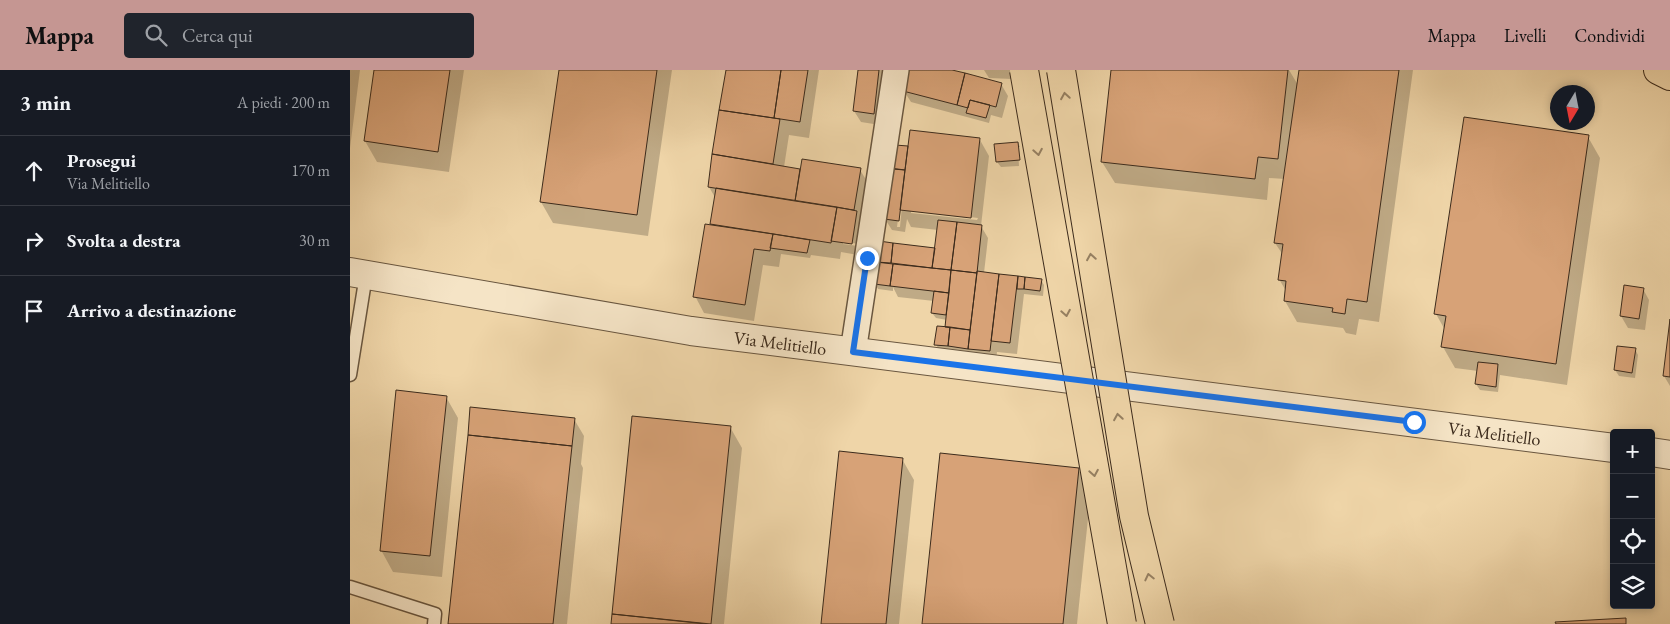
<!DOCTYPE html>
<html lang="it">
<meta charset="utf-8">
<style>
body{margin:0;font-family:"EB Garamond",serif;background:#20242c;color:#f1f3f6}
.controls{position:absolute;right:15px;bottom:15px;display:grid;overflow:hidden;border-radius:5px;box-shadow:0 2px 8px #0003}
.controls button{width:45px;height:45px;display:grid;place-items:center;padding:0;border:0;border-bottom:1px solid #363941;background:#171b24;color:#f1f3f6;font:25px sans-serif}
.compass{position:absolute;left:1200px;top:15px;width:45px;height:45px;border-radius:50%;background:#171b24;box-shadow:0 2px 8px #0003;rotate:190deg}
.stop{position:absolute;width:15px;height:15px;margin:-11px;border:4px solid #1a73e8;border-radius:50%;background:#fff}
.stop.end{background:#1a73e8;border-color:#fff;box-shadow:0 1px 5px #0008}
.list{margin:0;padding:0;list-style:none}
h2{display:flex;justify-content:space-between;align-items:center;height:65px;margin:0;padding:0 20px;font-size:21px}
h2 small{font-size:16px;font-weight:400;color:#9ea1a6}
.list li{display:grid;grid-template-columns:32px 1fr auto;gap:15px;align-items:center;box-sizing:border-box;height:70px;padding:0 20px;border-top:1px solid #363941}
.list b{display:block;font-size:19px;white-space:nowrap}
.list p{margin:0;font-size:16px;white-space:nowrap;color:#9ea1a6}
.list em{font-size:16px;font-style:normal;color:#9ea1a6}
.icon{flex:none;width:28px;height:28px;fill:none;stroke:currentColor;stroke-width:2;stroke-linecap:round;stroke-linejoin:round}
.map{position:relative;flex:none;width:1320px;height:554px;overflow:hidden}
header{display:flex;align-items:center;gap:30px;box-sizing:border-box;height:70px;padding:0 25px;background:#c59692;color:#111}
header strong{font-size:24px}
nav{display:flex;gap:28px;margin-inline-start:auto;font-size:18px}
.search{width:350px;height:45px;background:#20242c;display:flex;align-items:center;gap:12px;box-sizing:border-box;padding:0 18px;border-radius:5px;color:#9ea1a6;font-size:19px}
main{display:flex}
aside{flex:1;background:#171b24}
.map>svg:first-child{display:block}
.shadow{fill:#0003;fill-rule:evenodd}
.building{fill:#d7a277;stroke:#3c2b1c}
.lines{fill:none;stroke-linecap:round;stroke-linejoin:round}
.service-casing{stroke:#69563f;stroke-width:15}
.minor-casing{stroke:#69563f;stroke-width:28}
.tertiary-casing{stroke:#69563f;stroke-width:30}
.trunk-casing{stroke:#3c2b1c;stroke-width:30}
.service{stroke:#f5e4c6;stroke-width:12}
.minor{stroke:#f5e4c6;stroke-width:25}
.tertiary{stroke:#f5e4c6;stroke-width:28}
.trunk{stroke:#efd5a8;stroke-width:28}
.trunk-bridge-casing{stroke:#3c2b1c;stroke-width:30;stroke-linecap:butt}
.trunk-bridge{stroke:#efd5a8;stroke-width:28}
.oneway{stroke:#968062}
.route{stroke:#1a73e8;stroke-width:6}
.labels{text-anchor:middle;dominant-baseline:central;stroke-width:4;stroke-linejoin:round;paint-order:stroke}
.street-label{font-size:18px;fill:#3c2b1c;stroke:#f5e4c6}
</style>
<header>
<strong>Mappa</strong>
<div class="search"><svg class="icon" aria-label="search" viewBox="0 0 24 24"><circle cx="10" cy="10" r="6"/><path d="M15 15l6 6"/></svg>Cerca qui</div>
<nav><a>Mappa</a><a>Livelli</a><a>Condividi</a></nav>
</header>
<main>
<aside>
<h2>3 min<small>A piedi · 200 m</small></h2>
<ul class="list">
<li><svg class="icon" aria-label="ahead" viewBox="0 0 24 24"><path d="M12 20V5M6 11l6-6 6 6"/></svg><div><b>Prosegui</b><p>Via Melitiello</p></div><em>170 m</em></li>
<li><svg class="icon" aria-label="right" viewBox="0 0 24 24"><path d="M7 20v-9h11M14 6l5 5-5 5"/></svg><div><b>Svolta a destra</b></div><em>30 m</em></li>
<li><svg class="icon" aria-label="arrive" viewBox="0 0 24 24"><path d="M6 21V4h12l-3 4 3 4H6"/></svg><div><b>Arrivo a destinazione</b></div></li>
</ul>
</aside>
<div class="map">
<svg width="1320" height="554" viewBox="0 0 1320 554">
<rect width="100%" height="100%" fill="#efd5a8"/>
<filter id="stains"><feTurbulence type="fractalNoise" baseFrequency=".004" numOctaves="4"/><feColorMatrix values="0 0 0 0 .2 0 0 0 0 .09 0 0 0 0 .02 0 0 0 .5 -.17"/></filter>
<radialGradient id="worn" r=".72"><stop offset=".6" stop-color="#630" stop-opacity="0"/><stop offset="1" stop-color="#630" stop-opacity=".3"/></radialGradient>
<!-- shadow -->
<path class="shadow" d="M0,0H10L0,78Z
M25,0H114L99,102L27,92L15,71Z
M210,0H322L298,166L203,153L191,132Z
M377,0H469L459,68L439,65L434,97L451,100H510L520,116L508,185L491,182L490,189L461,185L460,188L431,184L429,197L413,195L404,251L354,243L345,226L366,129L359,117ZM493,171L508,174V176L493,174Z
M509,0H536L530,55L511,52L504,41Z
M560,0H597L651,14L658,26L652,48L641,45L639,53L561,32L554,21Z
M634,0H661L662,9L639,8Z
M763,0H939L948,15L950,0H1063L1029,252L1009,249L1006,265L996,263L993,258L947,252L935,231L936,221L929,209L933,185L925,173L935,109L919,108L917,130L765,113L752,92Z
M1238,67L1250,88L1217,315L1150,305L1148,322L1130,320L1126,314L1128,301L1105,298L1093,277L1095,260L1086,244Z
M630,70L639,86L631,156L638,168L634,203L691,210L694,215L693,226L674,224L667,284L647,282L646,292L589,280L586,274L597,258V250L586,248L582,243L584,231L548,227L543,217V221L528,219L525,213L530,173L586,179L588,160L561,157L557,149L555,162L542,160L535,149L557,77L559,80ZM551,125H553L550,157H547ZM561,140L628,148L627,150L561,143Z
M668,73L670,77H668L669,96L651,97L647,92Z
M1293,219L1299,230L1295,260L1278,258L1271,246Z
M1320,259V316L1314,306Z
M1285,279L1288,285L1285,308L1269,306L1265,300Z
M96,327L108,348L92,507L43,502L31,480Z
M283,347L380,357L392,378L374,554H262Z
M224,349L234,366L231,394L233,398L217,554H99Z
M552,389L564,410L549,554H472Z
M728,399L741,420L727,554H573Z"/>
<!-- building -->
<path class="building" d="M24,0H100L88,82L14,71Z
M209,0H307L287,145L190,132Z
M376,0H431L424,48L369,40Z
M431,0H458L450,52L424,48Z
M508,0H529L524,44L503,41Z
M558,0H602L615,3L607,35L553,21Z
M761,0H938L928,89L908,87L905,109L751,92Z
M949,0H1049L1017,232L997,229L995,244L982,242L983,238L934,231L936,211L928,210L933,174L924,173Z
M615,3L652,13L646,37L620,30L618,38L607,35Z
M620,30L640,35L636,48L616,43Z
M369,40L430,49L423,94L362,84Z
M1114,47L1239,65L1206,294L1091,277L1096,246L1084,244Z
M560,60L630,68L621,148L550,140Z
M668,72L670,90L646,92L644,74Z
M545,75L558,76L555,100L542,99Z
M362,84L450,99L445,131L358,117Z
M452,89L511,98L504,140L445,131Z
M540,98L555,100L549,151L534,149Z
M366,118L487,137L481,173L360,154Z
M487,137L507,141L502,174L481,171Z
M588,150L607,152L601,200L582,198Z
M607,152L632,155L627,203L601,200Z
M355,154L423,164L420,181L404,179L395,235L343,227Z
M423,164L460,170L457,183L420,178Z
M529,171L543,173L541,193L526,192Z
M543,173L585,178L582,198L541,193Z
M526,192L543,194L540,216L524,214Z
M543,194L601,200L599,223L540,216Z
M601,200L627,203L620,260L595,257Z
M627,201L649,204L640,281L618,279Z
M649,204L668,206L660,273L641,271Z
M668,206L675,207L674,219H667Z
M675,207L692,209L690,221L674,219Z
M1274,215L1294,218L1289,249L1270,246Z
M584,221L599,223L596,245L581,243Z
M1320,249V307L1313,306Z
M587,256L600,257L598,276L584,275Z
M600,257L620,260L618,279L598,276Z
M1267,276L1286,278L1282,303L1264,300Z
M1128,292L1148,294L1146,317L1125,314Z
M46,320L97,326L80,486L30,481Z
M120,337L225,348L222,376L118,365Z
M282,346L381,356L361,554L262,544Z
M118,365L222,376L203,554H98Z
M489,381L553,388L536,554H471Z
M590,383L729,398L713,554H572Z
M262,544L356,554H261Z
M1276,548V554H1206L1205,552Z"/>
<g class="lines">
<defs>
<path id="service" d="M0,305L16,205
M0,517L85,544L84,554"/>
<path id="minor" d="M503,282L546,0"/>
<g id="tertiary">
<path id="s1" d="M0,202L341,261L1264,378"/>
<path d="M1301,382L1320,385"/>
</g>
<path id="trunk" d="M1308,0L1320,6"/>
</defs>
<!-- service casing -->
<use href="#service" class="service-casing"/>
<!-- minor casing -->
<use href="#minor" class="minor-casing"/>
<!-- tertiary casing -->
<use href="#tertiary" class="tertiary-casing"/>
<!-- trunk casing -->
<use href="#trunk" class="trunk-casing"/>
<!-- service -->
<use href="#service" class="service"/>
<!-- minor -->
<use href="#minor" class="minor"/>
<!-- tertiary -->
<use href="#tertiary" class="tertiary"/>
<!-- trunk -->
<use href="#trunk" class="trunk"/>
<defs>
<path id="trunk-bridge" d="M674,0L772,554
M711,0L784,446L810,554"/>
</defs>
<!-- trunk-bridge casing -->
<use href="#trunk-bridge" class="trunk-bridge-casing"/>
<!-- trunk-bridge -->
<use href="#trunk-bridge" class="trunk-bridge"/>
</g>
<!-- one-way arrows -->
<defs><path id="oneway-chevron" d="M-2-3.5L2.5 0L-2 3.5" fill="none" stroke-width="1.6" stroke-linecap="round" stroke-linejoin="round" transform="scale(1.25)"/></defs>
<g class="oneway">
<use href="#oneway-chevron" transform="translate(715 26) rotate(-99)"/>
<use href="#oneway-chevron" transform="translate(688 82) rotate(80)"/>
<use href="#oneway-chevron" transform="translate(741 187) rotate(-99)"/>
<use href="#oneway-chevron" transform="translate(716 243) rotate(80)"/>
<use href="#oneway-chevron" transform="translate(768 347) rotate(-99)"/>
<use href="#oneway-chevron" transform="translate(744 403) rotate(80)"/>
<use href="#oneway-chevron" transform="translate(799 507) rotate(-103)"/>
</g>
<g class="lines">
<!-- route -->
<path class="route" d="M517,188L503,282L1064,352"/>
</g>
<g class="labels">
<!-- street labels -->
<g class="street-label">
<text stroke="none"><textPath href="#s1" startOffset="436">Via Melitiello</textPath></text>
<text stroke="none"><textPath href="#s1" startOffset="1156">Via Melitiello</textPath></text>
</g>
</g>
<rect width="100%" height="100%" filter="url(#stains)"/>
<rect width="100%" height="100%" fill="url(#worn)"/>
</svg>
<div class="controls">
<button>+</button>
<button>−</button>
<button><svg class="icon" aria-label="locate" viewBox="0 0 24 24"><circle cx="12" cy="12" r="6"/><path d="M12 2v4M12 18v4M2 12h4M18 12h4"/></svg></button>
<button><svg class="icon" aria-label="layers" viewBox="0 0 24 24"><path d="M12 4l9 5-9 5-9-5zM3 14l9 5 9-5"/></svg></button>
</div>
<svg class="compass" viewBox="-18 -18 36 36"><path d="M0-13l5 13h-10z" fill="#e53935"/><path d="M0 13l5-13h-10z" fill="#9ea1a6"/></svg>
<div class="stop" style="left:1064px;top:352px"></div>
<div class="stop end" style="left:517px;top:188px"></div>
</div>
</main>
